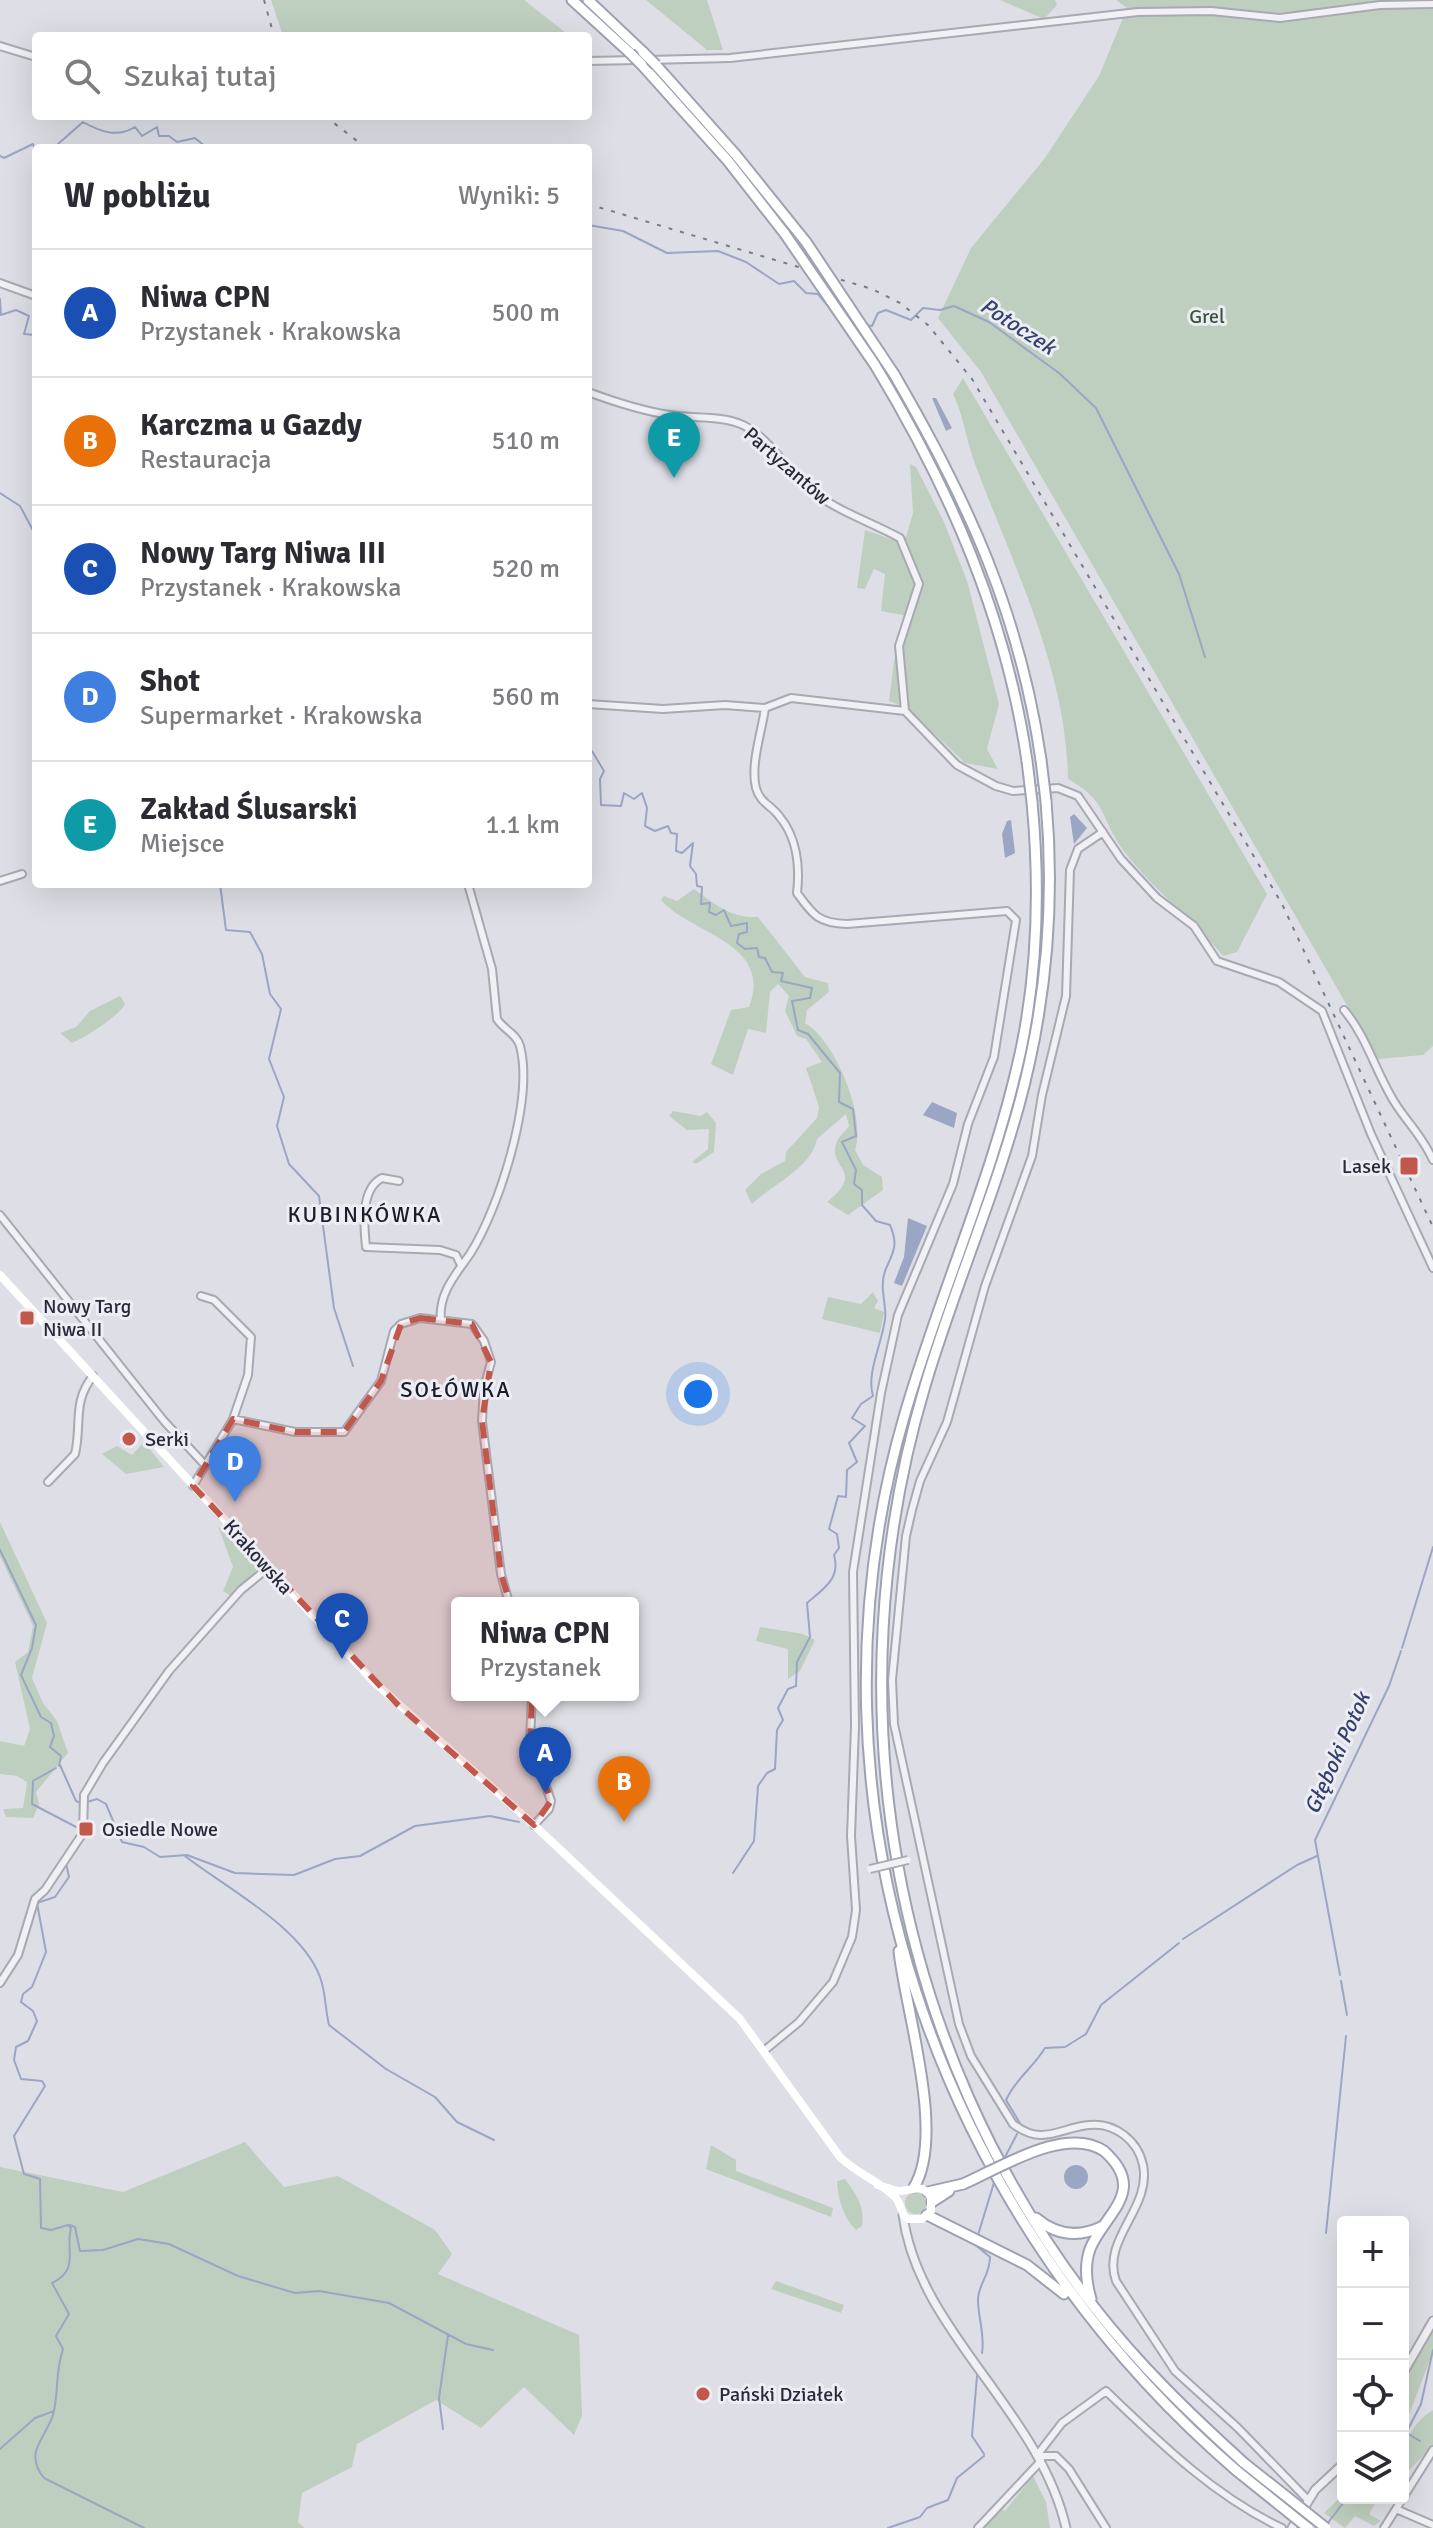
<!DOCTYPE html>
<html lang="pl">
<meta charset="utf-8">
<style>
body{margin:0;font-family:Signika,sans-serif;background:#f7f7f7;color:#2b2b33}
.controls{position:absolute;right:24px;bottom:24px;display:grid;overflow:hidden;border-radius:8px;box-shadow:0 8px 32px #0002}
.controls button{width:72px;height:72px;display:grid;place-items:center;padding:0;border:0;border-bottom:2px solid #e1e1e2;background:#fff;color:#2b2b33;font:40px sans-serif}
.you{position:absolute;left:698px;top:1394px;width:28px;height:28px;margin:-20px;border:6px solid #fff;border-radius:50%;background:#1a73e8;box-shadow:0 0 0 12px #1a73e833}
.badge{display:grid;place-items:center;width:52px;height:52px;border-radius:50%;background:#0b8043;color:#fff;font-size:26px;font-weight:700}
.pin{position:absolute;translate:-50% -66px;filter:drop-shadow(0 2px 4px #0008)}
.pin::after{content:'';position:absolute;top:42px;width:28px;height:24px;background:inherit;clip-path:polygon(0 0,100% 0,50% 100%)}
.popup{position:absolute;left:451px;top:1597px;width:188px;height:104px;box-sizing:border-box;display:grid;place-content:center;border-radius:8px;background:#fff;filter:drop-shadow(0 2px 6px #0005);font-size:26px;white-space:nowrap;color:#7c7c81}
.popup b{font-size:30px;color:#2b2b33}
.popup::after{content:'';position:absolute;left:50%;top:100%;margin-left:-16px;border:16px solid transparent;border-top-color:#fff}
.list{margin:0;padding:0;list-style:none}
h2{display:flex;justify-content:space-between;align-items:center;height:104px;margin:0;padding:0 32px;font-size:34px}
h2 small{font-size:26px;font-weight:400;color:#7c7c81}
.list li{display:grid;grid-template-columns:52px 1fr auto;gap:24px;align-items:center;box-sizing:border-box;height:128px;padding:0 32px;border-top:2px solid #e1e1e2}
.list b{display:block;font-size:30px;white-space:nowrap}
.list p{margin:0;font-size:26px;white-space:nowrap;color:#7c7c81}
.list em{font-size:26px;font-style:normal;color:#7c7c81}
.icon{flex:none;width:44px;height:44px;fill:none;stroke:currentColor;stroke-width:2;stroke-linecap:round;stroke-linejoin:round}
.map{position:relative;flex:none;width:1433px;height:2528px;overflow:hidden}
.search{position:absolute;background:#fff;box-shadow:0 8px 32px #0002;left:32px;top:32px;width:560px;height:88px;display:flex;align-items:center;gap:20px;box-sizing:border-box;padding:0 28px;border-radius:8px;color:#7c7c81;font-size:30px}
.panel{position:absolute;background:#fff;box-shadow:0 8px 32px #0002;left:32px;top:144px;width:560px;height:744px;border-radius:8px}
.map>svg:first-child{display:block}
.green{fill:#bfcfbf}
.water{fill:#9ba5c4}
.lines{fill:none;stroke-linecap:round;stroke-linejoin:round}
.stream{stroke:#9ba5c4;stroke-width:2}
.minor-casing{stroke:#a7a9b3;stroke-width:10}
.tertiary-casing{stroke:#a7a9b3;stroke-width:11}
.primary-casing{stroke:#9ea1b1;stroke-width:13}
.minor{stroke:#f0f0f5;stroke-width:6}
.tertiary{stroke:#f0f0f5;stroke-width:7}
.secondary{stroke:#fff;stroke-width:8}
.primary{stroke:#fff;stroke-width:9}
.rail{stroke:#787b8e;stroke-width:2;stroke-dasharray:4 8;stroke-linecap:butt}
.minor-bridge-casing{stroke:#a7a9b3;stroke-width:10;stroke-linecap:butt}
.primary-bridge-casing{stroke:#9ea1b1;stroke-width:13;stroke-linecap:butt}
.minor-bridge{stroke:#f0f0f5;stroke-width:6}
.primary-bridge{stroke:#fff;stroke-width:9}
.marked{fill:#c2574b;fill-opacity:0.2;stroke:#c2574b;stroke-width:6;stroke-dasharray:16 10;stroke-linejoin:round}
.poi-dot{fill:#c2574b;stroke:#edeef4;stroke-width:3}
.labels{text-anchor:middle;dominant-baseline:central;stroke-width:6;stroke-linejoin:round;paint-order:stroke}
.park-label{font-size:20px;fill:#375639;stroke:#edeef4}
.street-label{font-size:20px;fill:#282a3b;stroke:#edeef4}
.poi-label{font-size:20px;fill:#282a3b;stroke:#edeef4;text-anchor:start}
.water-label{font-size:22px;font-style:italic;fill:#36416c;stroke:#edeef4}
.neighbourhood-label{font-size:22px;letter-spacing:2px;fill:#1b1c2c;stroke:#edeef4}
</style>
<div class="map">
<svg width="1433" height="2528" viewBox="0 0 1433 2528">
<rect width="100%" height="100%" fill="#dedfe6"/>
<!-- green -->
<path class="green" d="M271,0H524L570,36H283Z
M646,0H707L723,50H707Z
M1000,0H1055L1057,5L1044,19Z
M1116,0H1433V1046L1423,1055L1378,1059L981,372L938,318L971,248L1045,158L1099,76L1127,8Z
M963,378L1267,894L1237,952L1223,956C1192,918 1153,890 1124,851C1099,817 1109,802 1068,779C1066,667 1013,566 975,464C966,441 964,416 953,394Z
M910,464L916,467L944,522L967,581L999,704L987,749L998,769L965,763L909,709L889,701L894,661L913,617L881,611L885,574L874,569L865,589L857,588L865,530L894,540L906,537L913,513Z
M694,889C715,904 730,918 758,917L805,977L828,983L829,992L807,1010L805,1023C835,1040 867,1117 855,1150L863,1165L882,1177L883,1190L848,1215L827,1202C868,1169 825,1169 837,1141C839,1136 846,1131 849,1126L846,1114L817,1139C812,1167 772,1185 752,1204L745,1190L761,1174L785,1161L786,1152L817,1118L819,1107L806,1068L822,1062L806,1039L797,1036L785,1011L789,996L778,984L770,992L766,1033L748,1029L733,1075L711,1064L731,1010L749,1007C774,942 691,935 661,900L664,896L677,901Z
M120,996L125,1004C119,1016 86,1037 72,1043L60,1033L76,1027L90,1011Z
M673,1111L701,1116L707,1112L716,1123L714,1152L696,1164L692,1162L708,1149L709,1129L687,1130L669,1116Z
M873,1292L878,1301L874,1308L884,1312L880,1333L822,1319L828,1297L861,1304Z
M144,1442L164,1467L126,1474L102,1454L117,1446L132,1455Z
M0,1522L47,1623L32,1678L43,1703L57,1721L68,1753L36,1792L39,1804L33,1818L6,1817L3,1809L23,1808L27,1782L17,1776L0,1774V1741L24,1746L30,1729L15,1662L28,1652L33,1626L0,1556Z
M218,1526L258,1569L231,1596L223,1591L233,1567Z
M760,1627L803,1634L815,1640L800,1671L788,1679V1649L756,1641Z
M245,2142L284,2187L338,2176L435,2230L452,2254L438,2274L579,2335L582,2416L574,2435L524,2387L481,2428L436,2400L357,2444L352,2467L302,2493L298,2522L305,2528H0V2167L123,2192Z
M711,2145L736,2160V2171L833,2208L831,2217L706,2169Z
M845,2179C856,2194 865,2206 862,2226L856,2230C843,2217 838,2199 837,2181Z
M905 2203a11 11 0 1 1 22 0a11 11 0 1 1-22 0Z
M776,2281L844,2305L841,2313L771,2289Z
M1433,2331V2352L1403,2430V2380Z
M1433,2410V2446L1403,2476C1403,2447 1408,2426 1433,2410Z
M1033,2476L1046,2502L1050,2528H984L1002,2509L1005,2511Z
M1343,2495L1392,2498L1394,2501L1390,2504L1376,2502L1369,2514L1381,2521L1374,2526L1355,2516L1345,2528L1324,2513Z"/>
<!-- water -->
<path class="water" d="M932,398H936L952,428L946,431Z
M1074,814L1087,828L1074,844L1070,817Z
M1011,820L1015,853L1005,858L1002,834L1007,821Z
M932,1102L957,1113L954,1128L923,1115Z
M908,1218L927,1226L902,1286L894,1283L904,1257Z
M1064 2177a12 12 0 1 1 24 0a12 12 0 1 1-24 0Z"/>
<g class="lines">
<!-- stream -->
<path class="stream" d="M58,148V144L83,122C101,132 117,138 135,127L142,136L157,127L159,136H169L177,142L195,138L207,148
M0,156L4,158L33,144L36,153
M588,225L623,231L667,253L718,251L746,262L779,284L794,281L806,293L818,294L840,320
M0,299L1,315L16,310L29,316L24,334L36,335
M865,325L872,326L878,313L886,310L911,320L923,308L940,310L954,306L989,322L1059,373L1096,408L1179,574L1205,657
M0,493L20,506L36,536
M588,753L592,751L604,771L600,779L601,805L621,806L624,793L634,799L642,793L647,808L645,826L655,831L668,826L671,833L677,834L676,851L682,853L693,843L690,866L696,874L697,886L702,887L701,904L710,903L709,912L716,915L724,910L731,926L747,923V932L739,934L737,943L745,949L757,948L759,957L765,958L772,972L783,973L781,981L812,988L810,998L792,1001L798,1030L808,1034L840,1073L839,1102L853,1109L856,1136L842,1142L856,1170L854,1184L862,1190V1205L876,1221L890,1225C899,1246 893,1252 885,1271C879,1288 887,1305 885,1319C882,1344 866,1373 873,1396L861,1404L852,1418L865,1426L849,1443L857,1462L847,1470L846,1497L838,1496L829,1529L837,1534L839,1548L834,1555C841,1579 823,1589 807,1603L810,1637L797,1662L796,1686L788,1689L778,1708L783,1720L777,1730L775,1769L767,1773L758,1786L754,1841L733,1873
M220,884L226,930L250,932L262,954L270,994L281,1009L269,1059L284,1097L277,1126L289,1164L319,1196L334,1308L353,1366
M0,1550L36,1625L32,1648L21,1675L41,1717L51,1723L54,1736L50,1747L61,1756L59,1766
M1402,1648L1433,1547
M60,1765L76,1801L81,1803
M56,1768L33,1781L32,1804L80,1829
M87,1802L97,1799L106,1804L122,1842L144,1847L160,1857L187,1855L235,1873L294,1875L335,1859L360,1856L415,1826L490,1816L519,1822
M185,1856C226,1888 302,1927 320,1977C326,1993 325,2009 329,2025L386,2069L435,2097L457,2122L494,2140
M70,1858L86,1832
M1183,1939L1297,1865L1317,1856
M1340,1975L1315,1840L1389,1686L1401,1651
M1341,1981L1347,2015
M1021,2125L1006,2100C1016,2078 1033,2068 1045,2048L1065,2047L1086,2034L1101,2005L1179,1943
M1004,2159L1017,2134
M70,2225L75,2227L80,2251L103,2250L138,2239L169,2244L238,2276L295,2293L319,2291L389,2303L466,2344L493,2350
M1326,2233L1346,2036
M978,2235L996,2176
M973,2243L990,2257C990,2276 978,2284 978,2300C978,2318 985,2334 982,2353
M977,2376L972,2436L984,2454
M54,2411C48,2438 22,2450 44,2478L144,2528
M443,2429L439,2398L448,2335
M1407,2433L1420,2441
M1403,2439L1421,2404L1433,2350
M0,2449L35,2418L54,2411C59,2386 55,2373 63,2349L56,2336L69,2314L52,2283C80,2269 65,2252 71,2228L68,2225L51,2230L41,2228L40,2179L24,2174L14,2136L45,2086L42,2081L21,2079L14,2060L16,2047L28,2041L37,2021L33,2011L21,2002L23,1994L32,1987L46,1952L37,1903L55,1897L69,1877L66,1863
M1327,2524L1347,2498
M888,2528L920,2517L927,2508L948,2500L957,2478L984,2456"/>
<defs>
<path id="minor" d="M0,46L36,57
M648,60L730,58L1138,12L1211,11L1280,18L1380,5L1433,4
M588,61L637,60
M0,283L36,296
M588,392C615,402 642,411 670,415C694,419 721,415 743,425C769,438 783,465 804,484C832,510 867,520 900,538L919,584L899,646L905,711
M588,704L663,709L725,705L765,708L791,698L905,711L957,765L996,786L1013,791L1058,788L1078,796L1121,859L1157,898L1194,926L1217,961L1279,982L1322,1011L1371,1134L1433,1268
M1103,832L1078,849L1070,870L1066,996L1042,1095L1032,1156L985,1286L947,1422L920,1481L912,1510L906,1536L892,1680L894,1724L959,2024L971,2056L1013,2124C1021,2130 1030,2135 1041,2135C1057,2135 1073,2126 1089,2125C1115,2122 1138,2141 1143,2165C1152,2208 1101,2239 1116,2281L1175,2371L1238,2428L1308,2500
M0,881L22,874
M1344,1010C1367,1037 1376,1073 1395,1103C1409,1125 1421,1134 1433,1160
M399,1181L382,1178C360,1189 364,1227 366,1247L440,1250L456,1255L461,1265
M0,1215L164,1421L205,1465
M201,1296L214,1300L251,1337L248,1375L233,1419
M441,1320C438,1294 456,1274 470,1254C499,1209 534,1099 520,1046C516,1033 504,1030 497,1019L492,969L468,884
M48,1482L75,1454C82,1425 72,1402 93,1376
M193,1486L233,1419L295,1432H344L381,1381L394,1331L401,1324L420,1318L472,1324L484,1341L491,1362L484,1388L482,1421L501,1574L509,1603
M532,1695L530,1740L551,1801L549,1809L534,1825
M0,1983L18,1955L35,1899L45,1890L83,1833L84,1795L103,1763L169,1671L241,1590L268,1568
M765,2050L799,2022L833,1982L852,1937L856,1910L851,1836L855,1726L853,1572L881,1393L898,1315L953,1184L968,1124L994,1057L1016,920L1007,911L847,924C818,923 813,915 797,893C800,867 797,837 779,816C771,805 760,803 756,788C750,765 762,731 765,708
M1038,2454L1062,2423L1106,2391C1160,2443 1214,2496 1282,2528
M1039,2456H1056L1069,2469L1106,2528
M1396,2509L1433,2525
M978,2528L1041,2461
M1384,2528L1433,2450"/>
<path id="tertiary" d="M903,2215C918,2331 1040,2411 1066,2528
M1403,2373L1433,2321
M1292,2528L1315,2490L1343,2464"/>
<path id="primary" d="M572,0L630,53
M588,0L643,52
M642,65L728,161L785,234
M656,65L736,155L806,242
M875,365C950,489 1006,617 1027,761
M894,374C968,501 1020,614 1041,760
M1046,801C1055,902 1046,1006 1019,1105C993,1200 953,1291 925,1386C831,1701 891,2047 1094,2307C1139,2365 1190,2414 1244,2463
M1032,802C1040,887 1038,971 1020,1054C993,1178 939,1295 904,1417C792,1803 937,2213 1237,2471
M899,1951C905,2009 946,2135 914,2187
M928,2192L963,2184
M932,2202L949,2191
M927,2215L1027,2265L1064,2294
M1036,2218C1057,2236 1079,2238 1103,2226
M1091,2299C1086,2282 1084,2266 1090,2249C1104,2214 1149,2191 1104,2151"/>
</defs>
<!-- minor casing -->
<use href="#minor" class="minor-casing"/>
<!-- tertiary casing -->
<use href="#tertiary" class="tertiary-casing"/>
<!-- primary casing -->
<use href="#primary" class="primary-casing"/>
<!-- minor -->
<use href="#minor" class="minor"/>
<!-- tertiary -->
<use href="#tertiary" class="tertiary"/>
<!-- secondary -->
<path class="secondary" d="M0,1275L373,1681L534,1825L740,2019L840,2157C856,2173 879,2181 895,2197C902,2204 899,2212 908,2219H922L931,2211V2197C920,2182 914,2191 899,2191C893,2190 885,2187 878,2185"/>
<!-- primary -->
<use href="#primary" class="primary"/>
<!-- rail -->
<path class="rail" d="M264,0L274,36
M325,116L366,148
M588,204L872,289L900,303L928,325L972,379L1282,904L1433,1227"/>
<defs>
<path id="minor-bridge" d="M870,1869L908,1860"/>
<path id="primary-bridge" d="M643,52L656,65
M630,53L642,65
M785,234L875,365
M806,242L894,374
M1041,760L1046,801
M1027,761L1032,802
M963,2184C1000,2168 1066,2125 1104,2151
M1244,2463L1326,2528
M1237,2471L1308,2528"/>
</defs>
<!-- minor-bridge casing -->
<use href="#minor-bridge" class="minor-bridge-casing"/>
<!-- primary-bridge casing -->
<use href="#primary-bridge" class="primary-bridge-casing"/>
<!-- minor-bridge -->
<use href="#minor-bridge" class="minor-bridge"/>
<!-- primary-bridge -->
<use href="#primary-bridge" class="primary-bridge"/>
</g>
<!-- marked area -->
<path class="marked" d="M420,1318L472,1324L491,1362L482,1421L501,1574L533,1677L530,1740L551,1801L534,1825L398,1705L193,1486L233,1419L295,1432H344L381,1381L401,1324Z"/>
<!-- markers -->
<g class="poi-dot">
<rect x="1399" y="1156" width="20" height="20" rx="4"/>
<rect x="19" y="1310" width="16" height="16" rx="4"/>
<circle cx="129" cy="1439" r="8"/>
<rect x="78" y="1821" width="16" height="16" rx="4"/>
<circle cx="703" cy="2394" r="8"/>
</g>
<g class="labels">
<!-- park labels -->
<g class="park-label">
<text x="1207" y="316">Grel</text>
</g>
<!-- street labels -->
<g class="street-label">
<text transform="translate(787 466) rotate(41)">Partyzantów</text>
<text transform="translate(258 1557) rotate(48)">Krakowska</text>
</g>
<!-- poi labels -->
<g class="poi-label">
<text x="1391" y="1166" text-anchor="end">Lasek</text>
<text x="43" y="1306">Nowy Targ<tspan x="43" dy="23">Niwa II</tspan></text>
<text x="145" y="1439">Serki</text>
<text x="102" y="1829">Osiedle Nowe</text>
<text x="719" y="2394">Pański Działek</text>
</g>
<!-- water labels -->
<g class="water-label">
<text transform="translate(1018 326) rotate(33)">Potoczek</text>
<text transform="translate(1337 1753) rotate(-66)">Głęboki Potok</text>
</g>
<!-- neighbourhood labels -->
<g class="neighbourhood-label">
<text x="365" y="1214">KUBINKÓWKA</text>
<text x="456" y="1389">SOŁÓWKA</text>
</g>
</g>
</svg>
<div class="controls">
<button>+</button>
<button>−</button>
<button><svg class="icon" aria-label="locate" viewBox="0 0 24 24"><circle cx="12" cy="12" r="6"/><path d="M12 2v4M12 18v4M2 12h4M18 12h4"/></svg></button>
<button><svg class="icon" aria-label="layers" viewBox="0 0 24 24"><path d="M12 4l9 5-9 5-9-5zM3 14l9 5 9-5"/></svg></button>
</div>
<div class="you"></div>
<div class="pin badge" style="left:545px;top:1793px;background:#1a4fb4">A</div>
<div class="popup"><b>Niwa CPN</b>Przystanek</div>
<div class="pin badge" style="left:624px;top:1822px;background:#e8710a">B</div>
<div class="pin badge" style="left:342px;top:1659px;background:#1a4fb4">C</div>
<div class="pin badge" style="left:235px;top:1502px;background:#3f7fe0">D</div>
<div class="pin badge" style="left:674px;top:478px;background:#0f9aa8">E</div>
<div class="search"><svg class="icon" aria-label="search" viewBox="0 0 24 24"><circle cx="10" cy="10" r="6"/><path d="M15 15l6 6"/></svg>Szukaj tutaj</div>
<section class="panel">
<h2>W pobliżu<small>Wyniki: 5</small></h2>
<ul class="list">
<li><span class="badge" style="background:#1a4fb4">A</span><div><b>Niwa CPN</b><p>Przystanek · Krakowska</p></div><em>500 m</em></li>
<li><span class="badge" style="background:#e8710a">B</span><div><b>Karczma u Gazdy</b><p>Restauracja</p></div><em>510 m</em></li>
<li><span class="badge" style="background:#1a4fb4">C</span><div><b>Nowy Targ Niwa III</b><p>Przystanek · Krakowska</p></div><em>520 m</em></li>
<li><span class="badge" style="background:#3f7fe0">D</span><div><b>Shot</b><p>Supermarket · Krakowska</p></div><em>560 m</em></li>
<li><span class="badge" style="background:#0f9aa8">E</span><div><b>Zakład Ślusarski</b><p>Miejsce</p></div><em>1.1 km</em></li>
</ul>
</section>
</div>
